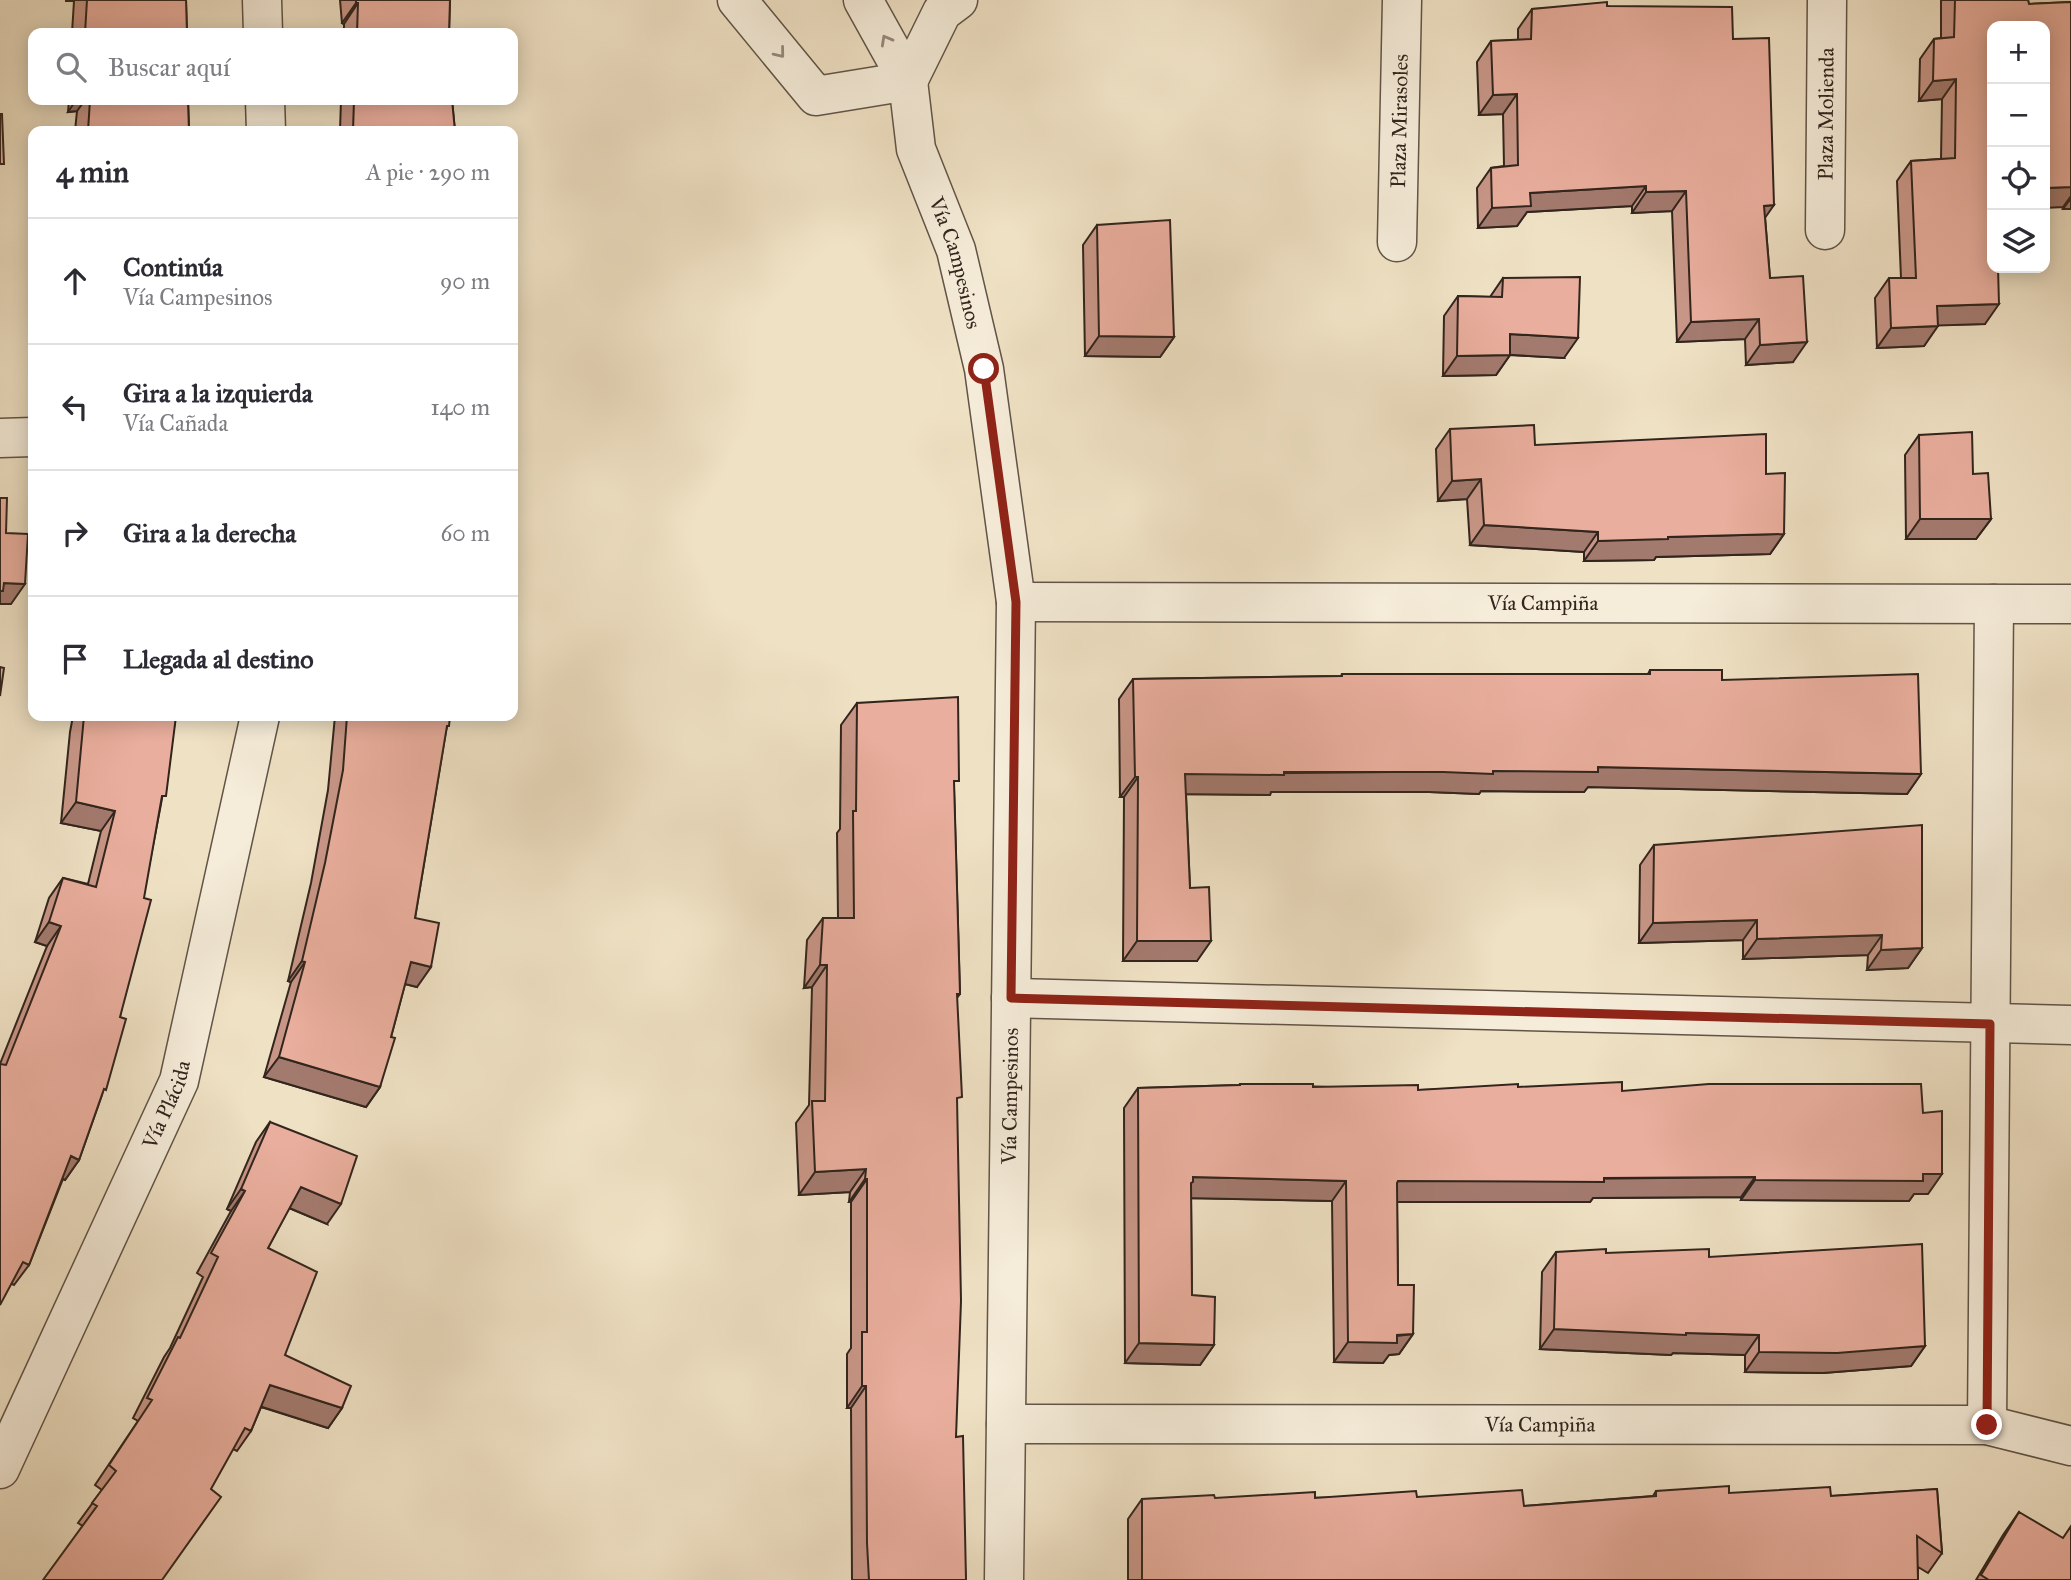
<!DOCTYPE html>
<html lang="es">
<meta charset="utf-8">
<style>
body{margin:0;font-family:"IM FELL Great Primer",serif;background:#f7f7f7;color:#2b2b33}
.controls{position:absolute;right:21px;top:21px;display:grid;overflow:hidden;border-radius:14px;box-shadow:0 4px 18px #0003}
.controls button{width:63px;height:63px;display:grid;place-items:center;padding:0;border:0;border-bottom:2px solid #e1e1e2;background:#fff;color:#2b2b33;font:35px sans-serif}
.stop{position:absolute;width:21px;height:21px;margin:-16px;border:5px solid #8f2418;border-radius:50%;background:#fff}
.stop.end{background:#8f2418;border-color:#fff;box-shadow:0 2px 7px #0008}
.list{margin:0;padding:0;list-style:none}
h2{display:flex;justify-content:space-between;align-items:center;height:91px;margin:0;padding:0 28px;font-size:30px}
h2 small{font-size:23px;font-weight:400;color:#7c7c81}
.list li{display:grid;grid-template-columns:46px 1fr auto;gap:21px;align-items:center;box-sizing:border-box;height:126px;padding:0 28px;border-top:2px solid #e1e1e2}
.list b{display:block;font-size:26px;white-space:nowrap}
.list p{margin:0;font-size:23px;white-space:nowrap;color:#7c7c81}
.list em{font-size:23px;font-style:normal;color:#7c7c81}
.icon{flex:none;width:38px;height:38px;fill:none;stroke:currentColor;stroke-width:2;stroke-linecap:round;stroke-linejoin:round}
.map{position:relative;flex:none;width:2071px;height:1580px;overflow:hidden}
.search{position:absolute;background:#fff;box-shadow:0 4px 18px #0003;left:28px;top:28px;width:490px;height:77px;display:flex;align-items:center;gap:18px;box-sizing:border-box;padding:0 24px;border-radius:14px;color:#7c7c81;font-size:26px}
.panel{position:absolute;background:#fff;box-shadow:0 4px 18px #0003;left:28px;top:126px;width:490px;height:595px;border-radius:14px}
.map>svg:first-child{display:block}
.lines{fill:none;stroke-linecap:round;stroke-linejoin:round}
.minor-casing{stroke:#615447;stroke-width:41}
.minor{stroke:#f5ecd9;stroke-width:38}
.wall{fill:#c89687;stroke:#32251d;stroke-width:2}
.shaded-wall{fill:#a37a6e;stroke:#32251d;stroke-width:2}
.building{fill:#e9ae9d;stroke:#32251d;stroke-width:2}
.oneway{stroke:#94887b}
.route{stroke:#8f2418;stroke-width:9}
.labels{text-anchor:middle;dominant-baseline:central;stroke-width:6;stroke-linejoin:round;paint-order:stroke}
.street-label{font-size:21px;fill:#32251d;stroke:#f5ecd9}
</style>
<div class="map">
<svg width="2071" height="1580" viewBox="0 0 2071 1580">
<rect width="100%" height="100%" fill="#efe1c4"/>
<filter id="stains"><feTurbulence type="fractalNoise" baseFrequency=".00286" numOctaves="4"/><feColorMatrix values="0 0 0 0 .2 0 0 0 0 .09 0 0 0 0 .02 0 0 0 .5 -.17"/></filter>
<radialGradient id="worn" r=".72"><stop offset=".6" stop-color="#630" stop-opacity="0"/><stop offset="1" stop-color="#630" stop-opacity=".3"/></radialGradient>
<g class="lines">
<defs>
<g id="minor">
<path d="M262,0L263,33"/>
<path d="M737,0L816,96L908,81"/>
<path id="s1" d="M863,0L908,81L916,149L956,250L984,369L1016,602L1004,1580"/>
<path d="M908,81L942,12L958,0"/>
<path d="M265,100L266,131"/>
<path id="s2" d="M1825,230L1827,0"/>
<path id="s3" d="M1397,242L1402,0"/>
<path d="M0,438L33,437"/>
<path id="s4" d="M1016,602L2071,604"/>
<path d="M1011,998L2071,1025"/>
<path id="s5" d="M1006,1424L1987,1425L2071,1446"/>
<path d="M1987,1425L1994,604"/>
<path id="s6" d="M0,1469L179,1081L260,716"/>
</g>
</defs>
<!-- minor casing -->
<use href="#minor" class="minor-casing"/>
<!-- minor -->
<use href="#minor" class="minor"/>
</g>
<!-- wall -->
<path class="wall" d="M66,0H186L187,33H72L74,1H66Z
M340,0H450L449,33H344V24L342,23Z
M1941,0H2028L2029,4L2071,2V209H2063L1992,26L1985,324L1938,325L1924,346L1877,348L1875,298L1889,278H1901L1897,181L1911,161L1941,159L1942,99L1919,101L1920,59L1934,39L1941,38Z
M1607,6L1733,39L1765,217L1770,278L1793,362L1746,365L1745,339L1677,342L1672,211L1632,213V206L1527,212L1517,226L1478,228L1477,188L1491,168L1504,166L1503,114L1479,115L1477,62L1491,41L1518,40V29L1532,9Z
M69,100H188L189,131H75L77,111L68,112Z
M341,100H452L455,131H340Z
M1097,225L1174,337L1160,357L1085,356L1083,245Z
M1503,278L1564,358L1510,355L1496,375L1443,376L1444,316L1458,296L1490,297Z
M1450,429L1535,445L1766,474L1784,534L1770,554L1656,557L1654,560L1584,561V552L1470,545L1467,499L1438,501L1436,449Z
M1919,435L1973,474L1991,519L1976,539H1906L1905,455Z
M1650,670L1722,680L1921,774L1907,794L1588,787L1584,792L1481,791L1479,794L1429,792H1271L1270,795L1186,794L1190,888L1197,961H1123L1124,797H1120L1119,699L1133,679L1341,676L1342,674H1648Z
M857,703L954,789L960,994L957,998L956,1437L966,1580H852L851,1408H847V1354L851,1348V1202H849L850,1192L799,1195L796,1123L809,1105L812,987L804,988L807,940L823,918H838L837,833L840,829L841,725Z
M73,716H176L161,804L120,1017L102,1095L79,1160L65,1180L63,1179L29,1265L14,1285L12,1284L0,1064L47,946L35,942L49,898L63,878L88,884L101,831L61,823L70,732Z
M335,716H450L446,731L415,918L417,987L405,984L391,1037L380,1087L366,1107L264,1077L291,982L288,981L311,883L328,790Z
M1654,845L1922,948L1908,968L1867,970L1868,955L1743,959V940L1639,943L1640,865Z
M1240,1084L1418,1090L1518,1087L1622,1091L1928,1194H1914L1909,1201L1741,1200V1197L1593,1198L1590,1202H1397L1398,1285L1413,1334L1399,1354L1389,1355L1383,1363L1334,1362L1332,1201L1191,1198L1192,1295L1214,1345L1200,1365L1125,1363L1124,1108L1138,1088L1239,1085Z
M270,1122L327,1224L289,1208L268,1248L285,1355L342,1408L328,1428L261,1407L251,1431L237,1451L233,1449L83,1526L78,1523L102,1490L95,1485L138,1421L133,1418L164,1357L170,1348L203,1277L197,1273L231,1211L227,1209L256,1142Z
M1556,1252L1709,1257L1925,1346L1911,1366L1823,1373L1745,1372V1355L1673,1353L1671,1355L1540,1349L1542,1272Z
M1937,1489L1942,1553L1928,1573L1918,1567V1580H1128V1519L1142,1499L1417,1497L1524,1506L1653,1496L1656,1491L1831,1496Z
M2019,1512L2071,1580H1976L2003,1535Z"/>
<!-- shaded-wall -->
<path class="shaded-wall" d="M356,3H358L344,24L342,23Z
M1956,79L1942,99L1919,101L1933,81Z
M1517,94L1503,114L1479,115L1493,95Z
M76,100H85L77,111L68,112Z
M1646,186L1632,206L1527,212L1517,226L1478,228L1492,208L1530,193Z
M2071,187V196L2063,207L2045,208V188Z
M1686,191L1672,211L1632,213L1646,192Z
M2071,198V209H2063Z
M1774,205L1760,225L1764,206Z
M1999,304L1985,324L1923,326L1937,306Z
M1759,319L1745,339L1677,342L1691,322Z
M1938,326L1924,346L1877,348L1891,328Z
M1510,334L1578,338L1564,358L1496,354Z
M1099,336L1174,337L1160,357L1085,356Z
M1807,342L1793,362L1746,365L1760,345Z
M1510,355L1496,375L1443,376L1457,356Z
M1481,479L1467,499L1438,501L1452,481Z
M1920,519H1991L1976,539H1906Z
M1484,525L1598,532L1584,552L1470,545Z
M1784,534L1770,554L1656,557L1654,560L1584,561L1598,541L1668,537Z
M4,583L25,584L11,604H0V589Z
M1598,767L1921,774L1907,794L1588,787L1584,792L1481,791L1479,794L1429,792H1271L1270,795L1171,794L1185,774L1493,771Z
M1135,777H1138L1124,797H1120Z
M76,802L115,811L101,831L61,823Z
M1757,920L1743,940L1639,943L1653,923Z
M49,922L61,926L47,946L35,942Z
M1882,935L1868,955L1743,959L1757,939Z
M1137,941H1211L1197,961H1123Z
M1922,948L1908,968L1867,970L1881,950Z
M302,961L305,962L291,982L288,981Z
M411,962L431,967L417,987L397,982Z
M820,965H827L812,987L804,988Z
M279,1057L380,1087L366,1107L264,1077Z
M71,1156L79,1160L65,1180L57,1176Z
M866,1169L850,1192L799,1195L815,1172Z
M1923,1174H1942L1928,1194H1914L1909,1201L1741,1200L1755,1180Z
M1193,1177L1346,1181L1332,1201L1182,1198Z
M1755,1177L1741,1197L1593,1198L1590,1202H1384L1398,1181Z
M865,1179H867L851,1202H849Z
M301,1187L341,1204L327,1224L287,1207Z
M241,1189L245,1191L231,1211L227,1209Z
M1554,1329L1759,1335L1745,1355L1673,1353L1671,1355L1540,1349Z
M1413,1334L1399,1354L1389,1355L1383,1363L1334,1362L1348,1342Z
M1139,1343L1214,1345L1200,1365L1125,1363Z
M1925,1346L1911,1366L1823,1373L1745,1372L1759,1352Z
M270,1385L342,1408L328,1428L256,1405Z
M862,1386H866L851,1408H847Z"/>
<!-- building -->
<path class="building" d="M87,0H186L187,33H85Z
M356,0H450L449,33H357L358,3H356Z
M1955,0H2028L2029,4L2071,2V187L2045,188V26H1992V268H1998L1999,304L1937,306L1938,326L1891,328L1889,278H1916L1911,161L1955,158L1956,79L1933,81L1934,39L1954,37Z
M1607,2V6L1732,7L1733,39L1769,38L1774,205L1764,206L1770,278L1803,276L1807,342L1760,345L1759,319L1691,322L1686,191L1646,192V186L1530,193L1531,206L1492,208L1491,168L1518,165L1517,94L1493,95L1491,41L1531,39L1532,9Z
M90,100H188L189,131H88Z
M354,100H452L455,131H353Z
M0,114H2L4,164H0Z
M1170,220L1174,337L1099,336L1097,225Z
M1580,277L1578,338L1510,334V355L1457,356L1458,296L1502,297L1503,278Z
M1534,425L1535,445L1766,434V474L1785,473L1784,534L1668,537V539L1598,541V532L1484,525L1481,479L1452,481L1450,429Z
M1972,432L1973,474L1988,473L1991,519H1920L1919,435Z
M0,498H7L6,533L28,534L25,584L4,583L3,591H0Z
M0,667L4,668L0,696Z
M1650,670H1722V680L1918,674L1921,774L1598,767V772L1493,771V774L1443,772H1284V775L1185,774L1190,888L1209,887L1211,941H1137L1138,777H1135L1133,679L1342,676V674H1650Z
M958,697L959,781H954L960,994H957L962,1097L957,1098L961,1301L956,1437L963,1436L966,1580H869L867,1543L866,1386H862V1332H867V1179H865L866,1169L815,1172L812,1101H825L827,965H820L823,918H854L853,811H856L857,703Z
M84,716H176L166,796H162L144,898L151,900L120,1017L126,1019L106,1090L104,1089L79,1160L71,1156L29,1265L23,1262L0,1305V1064L6,1065L61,926L49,922L63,878L96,887L115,811L76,802Z
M347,716H450L449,726H447L415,918L439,923L431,967L411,962L391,1037L395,1038L380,1087L279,1057L305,962L302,961L325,863L343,770Z
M1922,825V948L1881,950L1882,935L1757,939V920L1653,923L1654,845Z
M1622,1082V1091L1709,1084H1921L1923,1113L1942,1111V1174H1923V1181L1755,1180V1177L1604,1178V1182L1398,1181L1397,1183L1398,1285H1414L1413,1334L1397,1335V1343L1348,1342L1346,1181L1193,1177V1182L1191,1183L1192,1295L1215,1297L1214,1345L1139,1343L1138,1088L1240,1085V1084H1313V1087L1418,1085V1090L1518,1084V1087Z
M270,1122L357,1156L341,1204L301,1187L268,1248L317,1272L285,1355L351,1386L342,1408L270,1385L251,1431L245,1428L211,1489L221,1497L162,1580H43L97,1506L92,1503L116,1471L109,1465L152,1400L147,1398L178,1337L180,1338L218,1257L211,1253L245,1191L241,1189Z
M1922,1244L1925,1346L1837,1353L1759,1352V1335L1686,1333V1335L1554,1329L1556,1252L1606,1249V1253L1709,1249V1257Z
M1729,1486V1493L1830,1487L1831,1496L1937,1489L1942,1553L1917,1536L1918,1580H1142V1499L1214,1495L1215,1498L1315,1492V1498L1416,1491L1417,1497L1522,1490L1524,1506L1656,1496V1491Z
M2019,1512L2063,1538L2071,1526V1580H1989L1981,1575Z"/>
<!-- one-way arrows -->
<defs><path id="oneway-chevron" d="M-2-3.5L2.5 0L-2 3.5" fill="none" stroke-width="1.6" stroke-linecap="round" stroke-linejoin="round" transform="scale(1.75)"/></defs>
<g class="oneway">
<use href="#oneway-chevron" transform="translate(886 40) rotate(-119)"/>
<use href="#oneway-chevron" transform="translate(780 53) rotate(51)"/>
</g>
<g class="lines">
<!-- route -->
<path class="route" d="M984,369L1016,602L1011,998L1990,1024L1987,1425"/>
</g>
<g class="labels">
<!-- street labels -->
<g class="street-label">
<text stroke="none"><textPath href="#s2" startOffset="116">Plaza Molienda</textPath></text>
<text stroke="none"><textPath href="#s3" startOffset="121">Plaza Mirasoles</textPath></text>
<text stroke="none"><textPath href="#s1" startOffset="282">Vía Campesinos</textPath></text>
<text stroke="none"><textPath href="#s4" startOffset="527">Vía Campiña</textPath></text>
<text transform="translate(1010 1096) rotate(-89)">Vía Campesinos</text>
<text stroke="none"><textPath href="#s6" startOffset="401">Vía Plácida</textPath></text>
<text stroke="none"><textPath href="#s5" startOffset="534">Vía Campiña</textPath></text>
</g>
</g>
<rect width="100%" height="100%" filter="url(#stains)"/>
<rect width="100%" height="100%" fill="url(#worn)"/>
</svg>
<div class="controls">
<button>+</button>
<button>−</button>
<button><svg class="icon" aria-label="locate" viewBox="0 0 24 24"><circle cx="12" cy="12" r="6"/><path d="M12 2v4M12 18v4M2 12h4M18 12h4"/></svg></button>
<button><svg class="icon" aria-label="layers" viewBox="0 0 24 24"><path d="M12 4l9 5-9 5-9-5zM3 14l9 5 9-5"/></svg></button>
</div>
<div class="stop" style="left:984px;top:369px"></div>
<div class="stop end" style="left:1987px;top:1425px"></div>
<div class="search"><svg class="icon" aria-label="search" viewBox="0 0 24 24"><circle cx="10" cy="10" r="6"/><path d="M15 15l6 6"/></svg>Buscar aquí</div>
<section class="panel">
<h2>4 min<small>A pie · 290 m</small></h2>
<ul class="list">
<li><svg class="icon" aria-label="ahead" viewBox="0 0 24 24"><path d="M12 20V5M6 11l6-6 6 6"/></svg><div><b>Continúa</b><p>Vía Campesinos</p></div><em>90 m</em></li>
<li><svg class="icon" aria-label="left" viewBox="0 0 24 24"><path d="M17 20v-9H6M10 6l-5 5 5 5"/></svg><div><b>Gira a la izquierda</b><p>Vía Cañada</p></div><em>140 m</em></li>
<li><svg class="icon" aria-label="right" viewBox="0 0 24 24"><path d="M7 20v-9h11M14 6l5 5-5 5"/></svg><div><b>Gira a la derecha</b></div><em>60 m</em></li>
<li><svg class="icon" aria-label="arrive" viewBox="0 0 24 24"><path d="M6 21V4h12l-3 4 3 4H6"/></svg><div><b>Llegada al destino</b></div></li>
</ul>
</section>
</div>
